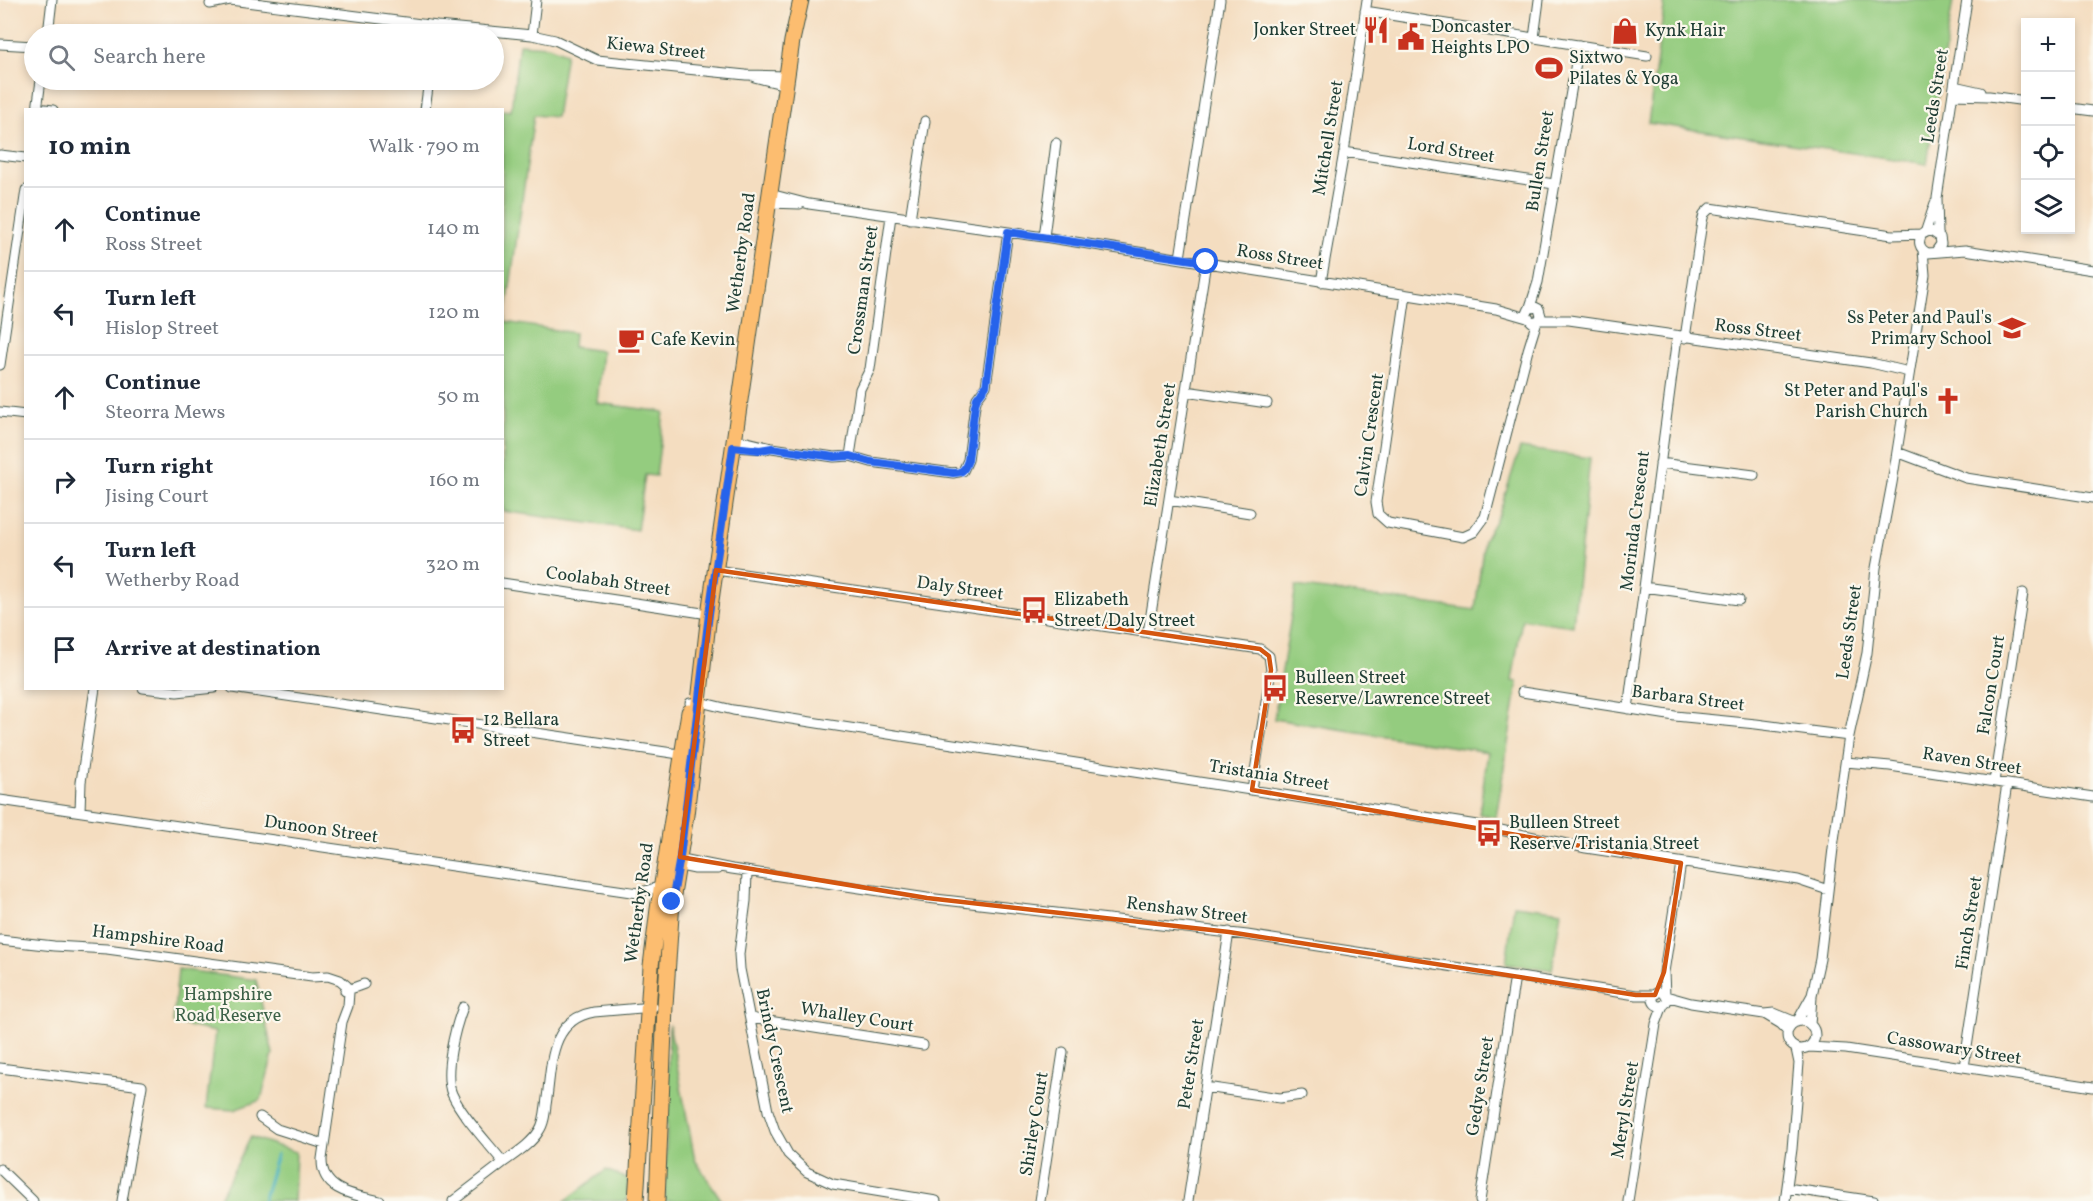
<!DOCTYPE html>
<meta charset="utf-8">
<style>
body{margin:0;font-family:Vollkorn,serif;background:#f6f6f7;color:#1f2937}
.controls{position:absolute;right:18px;top:18px;display:grid;overflow:hidden;border-radius:0px;box-shadow:0 3px 9px #0003}
.controls button{width:54px;height:54px;display:grid;place-items:center;padding:0;border:0;border-bottom:2px solid #e0e1e3;background:#fff;color:#1f2937;font:30px sans-serif}
.stop{position:absolute;width:18px;height:18px;margin:-14px;border:4px solid #2563eb;border-radius:50%;background:#fff}
.stop.end{background:#2563eb;border-color:#fff;box-shadow:0 2px 6px #0008}
.list{margin:0;padding:0;list-style:none}
h2{display:flex;justify-content:space-between;align-items:center;height:78px;margin:0;padding:0 24px;font-size:26px}
h2 small{font-size:20px;font-weight:400;color:#747a83}
.list li{display:grid;grid-template-columns:39px 1fr auto;gap:18px;align-items:center;box-sizing:border-box;height:84px;padding:0 24px;border-top:2px solid #e0e1e3}
.list b{display:block;font-size:22px;white-space:nowrap}
.list p{margin:0;font-size:20px;white-space:nowrap;color:#747a83}
.list em{font-size:20px;font-style:normal;color:#747a83}
.icon{flex:none;width:33px;height:33px;fill:none;stroke:currentColor;stroke-width:2;stroke-linecap:round;stroke-linejoin:round}
.map{position:relative;flex:none;width:2093px;height:1201px;overflow:hidden}
.search{position:absolute;background:#fff;box-shadow:0 3px 9px #0003;left:24px;top:24px;width:480px;height:66px;display:flex;align-items:center;gap:15px;box-sizing:border-box;padding:0 21px;border-radius:33px;color:#747a83;font-size:22px}
.panel{position:absolute;background:#fff;box-shadow:0 3px 9px #0003;left:24px;top:108px;width:480px;height:582px;border-radius:0px}
.map>svg:first-child{display:block}
.green{fill:#94cc7f;stroke:#5a845a;stroke-width:1.5}
.lines{fill:none;stroke-linecap:round;stroke-linejoin:round}
.stream{stroke:#44b1c0;stroke-width:3}
.street-casing{stroke:#3f5549;stroke-width:11}
.primary-casing{stroke:#3f5549;stroke-width:17}
.street{stroke:#fff;stroke-width:9}
.primary{stroke:#fcbd6f;stroke-width:15}
.route{stroke:#2563eb;stroke-width:8}
.marked{fill:none;stroke:#d45610;stroke-width:4.5;stroke-linejoin:round}
.labels{text-anchor:middle;dominant-baseline:central;stroke-width:4.5;stroke-linejoin:round;paint-order:stroke}
.poi-label{font-size:18px;fill:#1f3d34;stroke:#fbf7ec;text-anchor:start}
.street-label{font-size:18px;fill:#1f3d34;stroke:#fbf7ec}
.park-label{font-size:18px;fill:#3c6147;stroke:#fbf7ec}
</style>
<div class="map">
<svg width="2093" height="1201" viewBox="0 0 2093 1201">
<rect width="100%" height="100%" fill="#fbf7ec"/>
<filter id="ink" filterUnits="userSpaceOnUse"><feTurbulence type="fractalNoise" baseFrequency=".0167" numOctaves="2"/><feDisplacementMap in="SourceGraphic" scale="12" xChannelSelector="R" yChannelSelector="G"/><feConvolveMatrix kernelMatrix="1 2 1 2 8 2 1 2 1" color-interpolation-filters="sRGB"/></filter>
<filter id="wash" filterUnits="userSpaceOnUse"><feTurbulence type="fractalNoise" baseFrequency=".008" numOctaves="4" result="noise"/><feDisplacementMap in="SourceGraphic" scale="24" xChannelSelector="R" yChannelSelector="G"/><feGaussianBlur stdDeviation="1.35" result="paint"/><feColorMatrix in="noise" values="0 0 0 0 0 0 0 0 0 0 0 0 0 0 0 0 0 1.4 0 .05"/><feComposite in="paint" operator="in"/></filter>
<g filter="url(#wash)">
<rect width="100%" height="100%" fill="#f4ddc0"/>
<!-- green -->
<path class="green" d="M1665,0H1953L1927,164L1648,123Z
M519,44L548,46L566,53L556,117L534,115L505,322L574,333L573,347L602,351L597,403L664,412L656,476L645,475L637,530L503,511L502,110L511,111Z
M1520,448L1590,458L1573,626L1522,619L1512,681L1518,682L1496,817L1479,814L1488,752L1274,719L1296,586L1475,610L1484,540L1499,514Z
M1514,905L1561,911L1552,970L1506,963Z
M178,969L256,980L273,1054L261,1100L234,1110L206,1108L215,1032L173,1023Z
M669,1024L695,1160L722,1201H665Z
M251,1137L296,1152L294,1201H218Z
M606,1170L628,1179L627,1201H565Z"/>
<g class="lines">
<!-- stream -->
<path class="stream" d="M263,1201L277,1154"/>
</g>
</g>
<g filter="url(#ink)">
<g class="lines">
<defs>
<path id="street" d="M210,4L230,0L437,26L532,35L555,40L597,60L746,75L787,76
M1365,11L1647,56
M48,34L52,0
M532,35L536,0
M1534,38L1539,0
M0,44L34,46
M754,77L786,85
M1954,86L1981,92
M1953,95L1989,96L2026,101
M37,108L53,110
M2070,108L2093,111
M37,110L41,80
M425,110L429,80
M1344,152L1554,184
M0,155L26,158
M770,194L809,204L1044,237L1496,309L1527,318
M768,203L800,204
M910,219L925,121
M1925,233L1935,203
M1938,234L1937,198L1967,0
M1044,237L1056,143
M1936,251L1941,244L1940,237L1931,231L1923,233C1917,241 1919,249 1928,253L1965,250L2093,270
M1180,258L1220,0
M1321,282L1344,152L1367,0
M1406,295L1376,502L1378,514L1388,523L1463,537L1474,532L1485,517L1528,350L1537,321
M1530,307L1538,282L1579,45
M1539,320L1541,316L1539,309L1535,307L1529,309L1526,316L1532,322L1539,320H1569L1871,363L1909,372
M1685,338L1702,222L1704,214L1710,208L1892,235L1923,234
M0,365L26,190
M1186,391L1267,403
M0,412L26,415
M735,439L772,448L834,457L850,456L871,462L953,473L963,471L968,460L975,405L977,398L986,386L1008,232
M733,447L767,449
M1897,452L1966,478L2093,498
M850,456L860,389L870,369L891,216
M1660,463L1754,475
M1169,500L1250,513
M716,570L1260,649L1269,656L1271,670L1252,790
M502,583L709,614
M1644,587L1739,600
M1148,633L1206,262
M143,688L177,692L214,688
M232,688L686,755
M1522,692L1675,716L1756,724L1849,736
M690,703L700,702L733,710L1477,825L1586,848L1798,880L1828,890
M1628,709L1677,337
M1846,762L1890,766L2093,797
M1994,782L2023,593
M0,800L638,893L662,886
M80,811L81,782L95,688
M677,858L732,869L927,898L1247,935L1636,995H1655
M676,865L695,869H718
M747,871L746,901L739,954L740,969L768,1111L775,1131L788,1154L807,1172L833,1184L936,1201
M0,940L54,946L107,949L312,977L328,976L340,980L347,986L349,992L348,1006L342,1022L322,1159C321,1192 355,1195 380,1201
M345,991L364,984
M1653 999a7 7 0 1 1 14 0a7 7 0 1 1-14 0Z
M1665,995L1664,972L1681,863
M1666,996L1691,1003L1764,1014L1774,1013L1796,1022
M463,1007C455,1028 443,1073 452,1094C462,1116 488,1143 503,1162
M1766,1015L1781,1024L1788,1031
M750,1018L923,1045
M1787 1035a14 14 0 1 1 28 0a14 14 0 1 1-28 0Z
M1797,1022L1812,995L1820,959L1834,840L1849,736L1867,653L1876,568L1892,483L1925,275L1923,250
M1810,1025L1812,997
M1809,1047L1846,1049L2093,1087
M1964,1067L2007,784
M0,1068L142,1086L122,1201
M1206,1087L1280,1098L1302,1095
M260,1117L277,1129L324,1144
M0,1169L33,1201
M1787,1188L1874,1201
M453,1201C470,1188 487,1175 504,1162C516,1153 531,1144 539,1131C544,1124 545,1114 546,1105C552,1068 548,1020 594,1012L653,1007
M1040,1201L1063,1052
M1188,1201L1229,932
M1480,1201L1515,976
M1628,1201L1656,1024L1663,1005
M1785,1201L1792,1149L1799,1063L1796,1049"/>
<path id="primary" d="M636,1201L651,966L658,909L689,712
M657,1201L665,1006L672,901L686,815L709,614L792,41L801,0"/>
</defs>
<!-- street casing -->
<use href="#street" class="street-casing"/>
<!-- primary casing -->
<use href="#primary" class="primary-casing"/>
<!-- street -->
<use href="#street" class="street"/>
<!-- primary -->
<use href="#primary" class="primary"/>
</g>
</g>
<g class="lines" filter="url(#ink)">
<!-- route -->
<path class="route" d="M672,902L680,857L709,614L733,447L760,450L772,448L834,457L850,456L871,462L953,473C963,473 965,469 968,460L975,405L977,398L986,386L1008,232L1206,262"/>
</g>
<!-- marked area -->
<path class="marked" d="M716,570L1260,649L1269,656L1271,670L1252,790L1681,863L1664,972L1655,995H1636L1229,932L927,898L680,857Z"/>
<!-- icons -->
<defs>
<symbol id="restaurant-bare" viewBox="-9 -9 18 18"><path d="M-5-6h1v4h1v-4h1v4h1v-4h1v5L-1.5 .5V6h-2V.5L-5-1ZM5-6V6H3V1.5H1.5Q1.5-4 5-6Z" fill="#c8321e" stroke="#fbf7ec" stroke-width="2.5" paint-order="stroke"/></symbol>
<symbol id="shop-bare" viewBox="-9 -9 18 18"><path d="M-5-2.5h2.3a2.7 3.5 0 0 1 5.4 0H5L5.5 6h-11ZM-1.5-2.5h3a1.5 2.3 0 0 0-3 0Z" fill="#c8321e" stroke="#fbf7ec" stroke-width="2.5" paint-order="stroke"/></symbol>
<symbol id="civic-bare" viewBox="-9 -9 18 18"><path d="M-.6-6.5H3V-4.5H.6V-3L4-1V1h2V6H-6V1h2V-1L-.6-3ZM-1.2 2.5V6h2.4V2.5Z" fill="#c8321e" stroke="#fbf7ec" stroke-width="2.5" paint-order="stroke"/></symbol>
<symbol id="stadium-bare" viewBox="-9 -9 18 18"><path d="M0-5a6.5 5 0 1 0 0 10a6.5 5 0 1 0 0-10ZM-3.5-1.8h7v3.6h-7Z" fill="#c8321e" stroke="#fbf7ec" stroke-width="2.5" paint-order="stroke"/></symbol>
<symbol id="school-bare" viewBox="-9 -9 18 18"><path d="M0-5L7-2L0 1L-7-2ZM-4 1L0 2.5L4 1V4Q0 6-4 4Z" fill="#c8321e" stroke="#fbf7ec" stroke-width="2.5" paint-order="stroke"/></symbol>
<symbol id="cafe-bare" viewBox="-9 -9 18 18"><path d="M-5.5-4.5H6V0H3Q3 3.5 0 3.5H-2.5Q-5.5 3.5-5.5 0ZM3-3.2v2h1.7v-2ZM-6 4.5H4V6H-6Z" fill="#c8321e" stroke="#fbf7ec" stroke-width="2.5" paint-order="stroke"/></symbol>
<symbol id="church-bare" viewBox="-9 -9 18 18"><path d="M-1.2-6h2.4v3.5h3.3v2.4h-3.3V6h-2.4V-.1h-3.3v-2.4h3.3Z" fill="#c8321e" stroke="#fbf7ec" stroke-width="2.5" paint-order="stroke"/></symbol>
<symbol id="bus-bare" viewBox="-9 -9 18 18"><path d="M-5-6H5V4H4V6H2V4H-2V6H-4V4H-5ZM-3.5-4V0h7V-4ZM-3.5 1.2v1.5H-2V1.2ZM2 1.2v1.5H3.5V1.2Z" fill="#c8321e" stroke="#fbf7ec" stroke-width="2.5" paint-order="stroke"/></symbol>
</defs>
<g fill-rule="evenodd">
<use href="#restaurant-bare" x="1357" y="11" width="38" height="38"/>
<use href="#shop-bare" x="1606" y="12" width="38" height="38"/>
<use href="#civic-bare" x="1392" y="18" width="38" height="38"/>
<use href="#stadium-bare" x="1530" y="49" width="38" height="38"/>
<use href="#school-bare" x="1993" y="309" width="38" height="38"/>
<use href="#cafe-bare" x="612" y="321" width="38" height="38"/>
<use href="#church-bare" x="1929" y="382" width="38" height="38"/>
<use href="#bus-bare" x="1015" y="591" width="38" height="38"/>
<use href="#bus-bare" x="1256" y="669" width="38" height="38"/>
<use href="#bus-bare" x="444" y="711" width="38" height="38"/>
<use href="#bus-bare" x="1470" y="814" width="38" height="38"/>
</g>
<g class="labels">
<!-- poi labels -->
<g class="poi-label">
<text x="1431" y="27">Doncaster<tspan x="1431" dy="21">Heights LPO</tspan></text>
<text x="1356" y="30" text-anchor="end">Jonker Street</text>
<text x="1645" y="31">Kynk Hair</text>
<text x="1569" y="58">Sixtwo<tspan x="1569" dy="21">Pilates &amp; Yoga</tspan></text>
<text x="1992" y="318" text-anchor="end">Ss Peter and Paul's<tspan x="1992" dy="21">Primary School</tspan></text>
<text x="651" y="340">Cafe Kevin</text>
<text x="1928" y="391" text-anchor="end">St Peter and Paul's<tspan x="1928" dy="21">Parish Church</tspan></text>
<text x="1054" y="600">Elizabeth<tspan x="1054" dy="21">Street/Daly Street</tspan></text>
<text x="1295" y="678">Bulleen Street<tspan x="1295" dy="21">Reserve/Lawrence Street</tspan></text>
<text x="483" y="720">12 Bellara<tspan x="483" dy="21">Street</tspan></text>
<text x="1509" y="823">Bulleen Street<tspan x="1509" dy="21">Reserve/Tristania Street</tspan></text>
</g>
<!-- street labels -->
<g class="street-label">
<text transform="translate(656 49) rotate(6)">Kiewa Street</text>
<text transform="translate(1936 96) rotate(-81)">Leeds Street</text>
<text transform="translate(1329 138) rotate(-81)">Mitchell Street</text>
<text transform="translate(1451 151) rotate(9)">Lord Street</text>
<text transform="translate(1541 161) rotate(-81)">Bullen Street</text>
<text transform="translate(742 253) rotate(-82)">Wetherby Road</text>
<text transform="translate(1280 258) rotate(9)">Ross Street</text>
<text transform="translate(864 290) rotate(-82)">Crossman Street</text>
<text transform="translate(1758 331) rotate(7)">Ross Street</text>
<text transform="translate(1370 435) rotate(-82)">Calvin Crescent</text>
<text transform="translate(1161 445) rotate(-81)">Elizabeth Street</text>
<text transform="translate(1636 521) rotate(-83)">Morinda Crescent</text>
<text transform="translate(608 582) rotate(8)">Coolabah Street</text>
<text transform="translate(960 589) rotate(8)">Daly Street</text>
<text transform="translate(1850 632) rotate(-82)">Leeds Street</text>
<text transform="translate(1992 685) rotate(-81)">Falcon Court</text>
<text transform="translate(1688 699) rotate(7)">Barbara Street</text>
<text transform="translate(1972 762) rotate(9)">Raven Street</text>
<text transform="translate(1269 776) rotate(9)">Tristania Street</text>
<text transform="translate(321 830) rotate(8)">Dunoon Street</text>
<text transform="translate(640 903) rotate(-82)">Wetherby Road</text>
<text transform="translate(1187 911) rotate(7)">Renshaw Street</text>
<text transform="translate(1970 923) rotate(-81)">Finch Street</text>
<text transform="translate(158 940) rotate(7)">Hampshire Road</text>
<text transform="translate(857 1018) rotate(9)">Whalley Court</text>
<text transform="translate(1954 1049) rotate(9)">Cassowary Street</text>
<text transform="translate(774 1051) rotate(78)">Brindy Crescent</text>
<text transform="translate(1192 1064) rotate(-81)">Peter Street</text>
<text transform="translate(1481 1086) rotate(-81)">Gedye Street</text>
<text transform="translate(1626 1110) rotate(-81)">Meryl Street</text>
<text transform="translate(1035 1124) rotate(-81)">Shirley Court</text>
</g>
<!-- park labels -->
<g class="park-label">
<text x="228" y="995">Hampshire<tspan x="228" dy="21">Road Reserve</tspan></text>
</g>
</g>
</svg>
<div class="controls">
<button>+</button>
<button>−</button>
<button><svg class="icon" aria-label="locate" viewBox="0 0 24 24"><circle cx="12" cy="12" r="6"/><path d="M12 2v4M12 18v4M2 12h4M18 12h4"/></svg></button>
<button><svg class="icon" aria-label="layers" viewBox="0 0 24 24"><path d="M12 4l9 5-9 5-9-5zM3 14l9 5 9-5"/></svg></button>
</div>
<div class="stop" style="left:1206px;top:262px"></div>
<div class="stop end" style="left:672px;top:902px"></div>
<div class="search"><svg class="icon" aria-label="search" viewBox="0 0 24 24"><circle cx="10" cy="10" r="6"/><path d="M15 15l6 6"/></svg>Search here</div>
<section class="panel">
<h2>10 min<small>Walk · 790 m</small></h2>
<ul class="list">
<li><svg class="icon" aria-label="ahead" viewBox="0 0 24 24"><path d="M12 20V5M6 11l6-6 6 6"/></svg><div><b>Continue</b><p>Ross Street</p></div><em>140 m</em></li>
<li><svg class="icon" aria-label="left" viewBox="0 0 24 24"><path d="M17 20v-9H6M10 6l-5 5 5 5"/></svg><div><b>Turn left</b><p>Hislop Street</p></div><em>120 m</em></li>
<li><svg class="icon" aria-label="ahead" viewBox="0 0 24 24"><path d="M12 20V5M6 11l6-6 6 6"/></svg><div><b>Continue</b><p>Steorra Mews</p></div><em>50 m</em></li>
<li><svg class="icon" aria-label="right" viewBox="0 0 24 24"><path d="M7 20v-9h11M14 6l5 5-5 5"/></svg><div><b>Turn right</b><p>Jising Court</p></div><em>160 m</em></li>
<li><svg class="icon" aria-label="left" viewBox="0 0 24 24"><path d="M17 20v-9H6M10 6l-5 5 5 5"/></svg><div><b>Turn left</b><p>Wetherby Road</p></div><em>320 m</em></li>
<li><svg class="icon" aria-label="arrive" viewBox="0 0 24 24"><path d="M6 21V4h12l-3 4 3 4H6"/></svg><div><b>Arrive at destination</b></div></li>
</ul>
</section>
</div>
